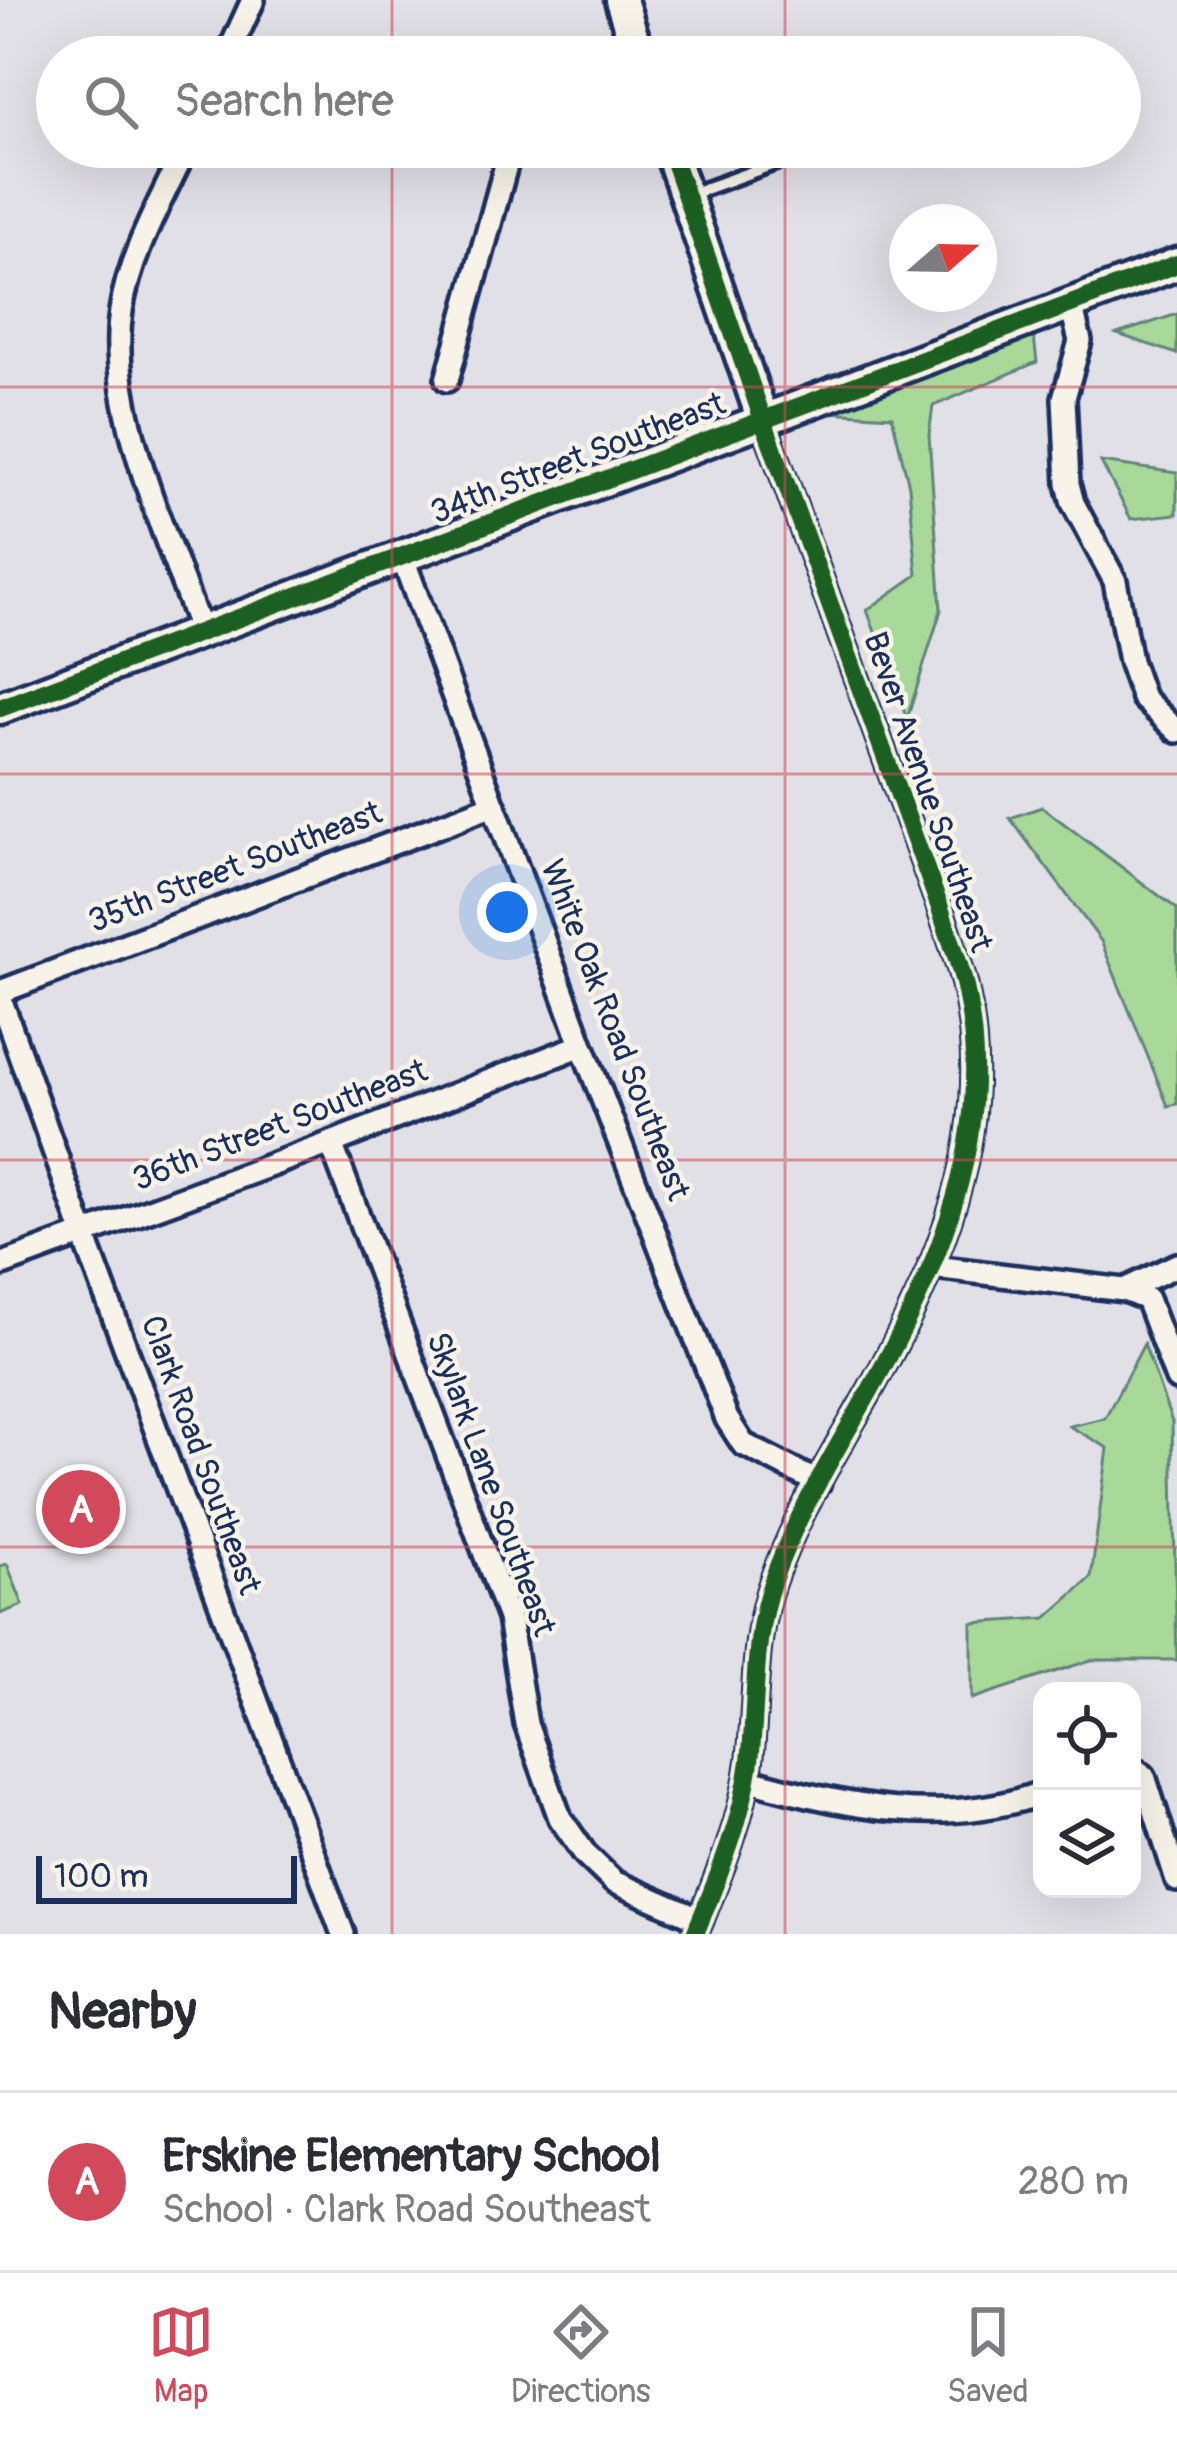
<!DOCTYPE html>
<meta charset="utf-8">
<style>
body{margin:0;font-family:Pangolin,sans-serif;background:#f7f7f7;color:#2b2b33}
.controls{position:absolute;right:36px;bottom:36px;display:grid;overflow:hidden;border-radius:24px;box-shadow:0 12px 48px #0002}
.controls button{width:108px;height:108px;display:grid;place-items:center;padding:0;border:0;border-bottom:3px solid #e1e1e2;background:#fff;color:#2b2b33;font:60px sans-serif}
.compass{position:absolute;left:889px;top:204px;width:108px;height:108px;border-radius:50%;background:#fff;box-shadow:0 12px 48px #0002;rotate:70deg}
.scale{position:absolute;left:36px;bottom:30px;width:261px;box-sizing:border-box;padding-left:12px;border:6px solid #1b2f5e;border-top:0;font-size:33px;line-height:42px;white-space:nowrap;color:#1b2f5e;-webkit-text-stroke:9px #f7f3e8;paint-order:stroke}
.you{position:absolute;left:507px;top:912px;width:42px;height:42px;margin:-30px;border:9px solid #fff;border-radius:50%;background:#1a73e8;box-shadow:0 0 0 18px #1a73e833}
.badge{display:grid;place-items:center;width:78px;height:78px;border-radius:50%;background:#d1495b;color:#fff;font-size:39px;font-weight:700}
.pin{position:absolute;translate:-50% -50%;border:6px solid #fff;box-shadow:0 3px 12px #0006}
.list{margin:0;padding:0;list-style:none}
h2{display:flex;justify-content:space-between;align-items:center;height:156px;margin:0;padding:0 48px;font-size:51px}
h2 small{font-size:39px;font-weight:400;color:#7c7c81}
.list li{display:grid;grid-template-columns:78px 1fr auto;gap:36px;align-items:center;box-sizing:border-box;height:180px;padding:0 48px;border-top:3px solid #e1e1e2}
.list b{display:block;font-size:45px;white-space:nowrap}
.list p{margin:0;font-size:39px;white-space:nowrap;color:#7c7c81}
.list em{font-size:39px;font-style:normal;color:#7c7c81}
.icon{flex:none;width:66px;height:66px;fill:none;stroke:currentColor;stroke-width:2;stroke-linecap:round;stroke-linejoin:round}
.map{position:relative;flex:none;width:1177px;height:1934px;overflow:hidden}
.search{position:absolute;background:#fff;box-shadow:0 12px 48px #0002;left:36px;right:36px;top:36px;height:132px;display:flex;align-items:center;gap:30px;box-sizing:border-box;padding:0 42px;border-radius:66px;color:#7c7c81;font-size:45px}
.sheet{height:336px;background:#fff}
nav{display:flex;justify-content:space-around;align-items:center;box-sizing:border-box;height:168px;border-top:3px solid #e1e1e2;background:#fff;font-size:33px;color:#7c7c81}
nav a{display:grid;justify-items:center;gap:6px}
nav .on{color:#d1495b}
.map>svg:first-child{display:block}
.green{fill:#a9d999;stroke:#62847c;stroke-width:3}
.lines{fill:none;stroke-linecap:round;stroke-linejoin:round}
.lane-casing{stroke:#1b2f5e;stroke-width:20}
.street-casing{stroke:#1b2f5e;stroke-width:30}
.secondary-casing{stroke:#1b2f5e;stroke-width:39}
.lane{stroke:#f7f3e8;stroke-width:10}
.street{stroke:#f7f3e8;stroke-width:21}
.secondary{stroke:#f7f3e8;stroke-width:30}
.cycleway-casing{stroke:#f7f3e8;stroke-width:26}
.cycleway{stroke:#1b5e20;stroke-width:18}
.grid{fill:none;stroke:#d1495b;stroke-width:3;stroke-opacity:0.55}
.labels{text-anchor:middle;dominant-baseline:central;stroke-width:9;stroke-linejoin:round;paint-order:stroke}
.street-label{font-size:33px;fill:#1b2f5e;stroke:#f7f3e8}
</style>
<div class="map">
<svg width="1177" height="1934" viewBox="0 0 1177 1934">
<rect width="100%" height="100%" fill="#e2e0e7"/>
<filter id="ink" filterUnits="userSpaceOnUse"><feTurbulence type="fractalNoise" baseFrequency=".00833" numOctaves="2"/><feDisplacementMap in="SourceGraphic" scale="24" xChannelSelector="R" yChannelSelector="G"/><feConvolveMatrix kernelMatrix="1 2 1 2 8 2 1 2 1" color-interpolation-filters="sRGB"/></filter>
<g filter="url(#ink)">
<!-- green -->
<path class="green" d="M1177,314V354L1117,334Z
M1034,337L1037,362L933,406L929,435L941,610L907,719L867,610L917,575L909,486L892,416L827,412Z
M1101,462L1177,473V514L1131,519Z
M1042,807L1177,909V1104L1168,1106L1101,941L1010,818Z
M1144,1344L1172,1422L1177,1660H1091L972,1699V1623L1046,1618L1091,1578L1108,1448L1069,1426L1105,1418Z
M7,1564L23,1605L0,1614V1566Z"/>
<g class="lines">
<defs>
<path id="lane" d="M688,195L821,147"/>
<path id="street" d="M227,57L253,0
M593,57L634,42
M186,147C162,199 130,253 121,311C106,406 169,541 201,632
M1071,304L1080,341L1064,398L1068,484L1073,503L1115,581L1130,661L1143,698L1177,731
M447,380L511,147
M402,556L582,1045L727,1419L743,1444L819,1483
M0,992L494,805
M0,998L90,1252L343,1934
M331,1143L509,1618L526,1724L560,1818L585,1854L614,1882L701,1920
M0,1265L331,1143L582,1045
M934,1267L1124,1290L1147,1299L1177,1379
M1124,1290L1177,1265
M1132,1767L1144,1776L1177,1880
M747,1779C845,1807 943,1828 1042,1793
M695,1934C718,1877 742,1822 750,1761C757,1701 752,1638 773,1580C796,1515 834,1454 868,1394C938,1269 998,1133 965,987C959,960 948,934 940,908L763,420"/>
<path id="secondary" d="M621,0L639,57
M669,147L763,420
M0,708L1177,264"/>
</defs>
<!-- lane casing -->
<use href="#lane" class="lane-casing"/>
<!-- street casing -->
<use href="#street" class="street-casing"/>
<!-- secondary casing -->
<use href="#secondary" class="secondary-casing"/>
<!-- lane -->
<use href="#lane" class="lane"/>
<!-- street -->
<use href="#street" class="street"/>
<!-- secondary -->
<use href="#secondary" class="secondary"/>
<defs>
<path id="cycleway" d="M669,147L763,420L940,908C948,934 959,960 965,987C998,1133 938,1269 868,1394C834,1454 796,1515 773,1580C752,1638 757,1701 750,1761C742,1822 718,1877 695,1934
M0,708L1177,264"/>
</defs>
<!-- cycleway casing -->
<use href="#cycleway" class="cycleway-casing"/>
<!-- cycleway -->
<use href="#cycleway" class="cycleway"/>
</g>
</g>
<!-- grid -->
<path class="grid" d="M392,0V57M785,0V57M392,147V1934M785,147V1934M0,387H1177M0,774H1177M0,1160H1177M0,1547H1177"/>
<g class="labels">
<!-- street labels -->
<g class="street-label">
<text transform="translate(578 458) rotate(-21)">34th Street Southeast</text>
<text transform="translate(928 792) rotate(71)">Bever Avenue Southeast</text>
<text transform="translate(235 867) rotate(-21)">35th Street Southeast</text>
<text transform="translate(615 1030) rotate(69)">White Oak Road Southeast</text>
<text transform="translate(280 1125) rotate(-21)">36th Street Southeast</text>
<text transform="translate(201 1455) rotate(70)">Clark Road Southeast</text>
<text transform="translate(491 1484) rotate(70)">Skylark Lane Southeast</text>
</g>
</g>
</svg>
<div class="controls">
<button><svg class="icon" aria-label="locate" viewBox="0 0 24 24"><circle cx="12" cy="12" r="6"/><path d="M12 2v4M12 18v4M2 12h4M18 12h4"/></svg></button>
<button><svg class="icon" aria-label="layers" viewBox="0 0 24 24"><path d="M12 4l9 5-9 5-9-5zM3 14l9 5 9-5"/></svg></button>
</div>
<svg class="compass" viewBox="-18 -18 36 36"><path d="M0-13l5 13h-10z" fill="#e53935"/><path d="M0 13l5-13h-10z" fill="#7c7c81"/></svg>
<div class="scale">100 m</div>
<div class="you"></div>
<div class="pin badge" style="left:81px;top:1509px">A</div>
<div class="search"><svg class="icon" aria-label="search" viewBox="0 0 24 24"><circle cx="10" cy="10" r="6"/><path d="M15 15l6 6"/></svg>Search here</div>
</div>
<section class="sheet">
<h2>Nearby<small></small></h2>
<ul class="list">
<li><span class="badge">A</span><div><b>Erskine Elementary School</b><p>School · Clark Road Southeast</p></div><em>280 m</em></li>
</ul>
</section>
<nav>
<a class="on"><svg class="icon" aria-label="map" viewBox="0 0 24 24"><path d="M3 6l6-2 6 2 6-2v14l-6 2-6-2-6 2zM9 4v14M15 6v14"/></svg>Map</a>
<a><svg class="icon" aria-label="directions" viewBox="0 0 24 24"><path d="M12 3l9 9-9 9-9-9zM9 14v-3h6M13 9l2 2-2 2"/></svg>Directions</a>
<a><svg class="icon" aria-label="saved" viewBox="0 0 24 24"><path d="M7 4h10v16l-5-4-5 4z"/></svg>Saved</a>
</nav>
